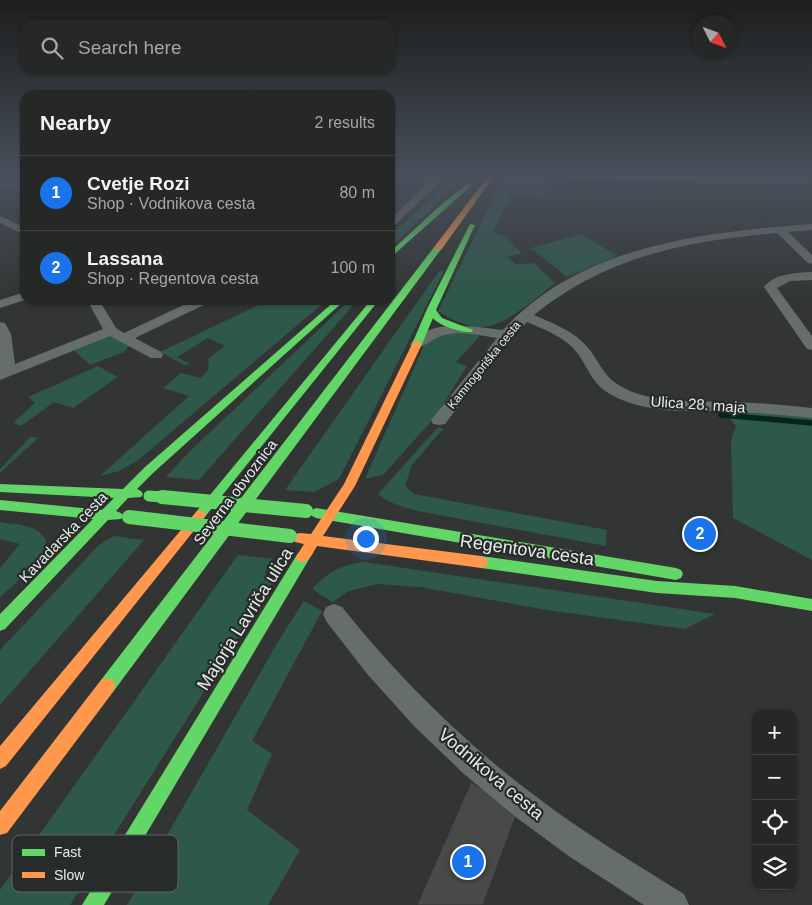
<!DOCTYPE html>
<meta charset="utf-8">
<style>
body{margin:0;font-family:Helvetica,sans-serif;background:#2e302f;color:#f1f3f6}
.controls{position:absolute;right:15px;bottom:15px;display:grid;overflow:hidden;border-radius:10px;box-shadow:0 1px 4px #0004}
.controls button{width:45px;height:45px;display:grid;place-items:center;padding:0;border:0;border-bottom:1px solid #424444;background:#262827;color:#f1f3f6;font:25px sans-serif}
.compass{position:absolute;left:692px;top:15px;width:45px;height:45px;border-radius:50%;background:#262827;box-shadow:0 1px 4px #0004;rotate:132deg}
.you{position:absolute;left:365px;top:538px;width:18px;height:18px;margin:-12px;border:4px solid #fff;border-radius:50%;background:#1a73e8;box-shadow:0 0 0 8px #1a73e833}
.badge{display:grid;place-items:center;width:32px;height:32px;border-radius:50%;background:#1a73e8;color:#fff;font-size:16px;font-weight:700}
.pin{position:absolute;translate:-50% -50%;border:2px solid #fff;box-shadow:0 1px 5px #0006}
.list{margin:0;padding:0;list-style:none}
h2{display:flex;justify-content:space-between;align-items:center;height:65px;margin:0;padding:0 20px;font-size:21px}
h2 small{font-size:16px;font-weight:400;color:#a4a6a7}
.list li{display:grid;grid-template-columns:32px 1fr auto;gap:15px;align-items:center;box-sizing:border-box;height:75px;padding:0 20px;border-top:1px solid #424444}
.list b{display:block;font-size:19px;white-space:nowrap}
.list p{margin:0;font-size:16px;white-space:nowrap;color:#a4a6a7}
.list em{font-size:16px;font-style:normal;color:#a4a6a7}
.icon{flex:none;width:28px;height:28px;fill:none;stroke:currentColor;stroke-width:2;stroke-linecap:round;stroke-linejoin:round}
.map{position:relative;flex:none;width:812px;height:905px;overflow:hidden}
.search{position:absolute;background:#262827;box-shadow:0 1px 4px #0004;left:20px;top:20px;width:375px;height:55px;display:flex;align-items:center;gap:12px;box-sizing:border-box;padding:0 18px;border-radius:15px;color:#a4a6a7;font-size:19px}
.panel{position:absolute;background:#262827;box-shadow:0 1px 4px #0004;left:20px;top:90px;width:375px;height:215px;border-radius:15px}
.map>svg:first-child{display:block}
.green{fill:#2e584a}
.lines{fill:none;stroke-linecap:round;stroke-linejoin:round}
.stream{stroke:#04261d;stroke-width:5.5}
.building{fill:#484a4a;stroke:#323434}
.street{fill:#656e6a;fill-rule:evenodd}
.fast{fill:#63d668;fill-rule:evenodd}
.slow{fill:#ff974d;fill-rule:evenodd}
.fast-bridge-far1{stroke:#63d668;stroke-width:11}
.fast-bridge{stroke:#63d668;stroke-width:14}
.labels{text-anchor:middle;dominant-baseline:central;stroke-width:4.5;stroke-linejoin:round;paint-order:stroke}
.far-street-label{font-size:12px;fill:#e7eae9;stroke:#272c2a}
.street-label{font-size:15px;fill:#e7eae9;stroke:#272c2a}
.near-street-label{font-size:18px;fill:#e7eae9;stroke:#272c2a}
.key{fill:#272c2a;stroke:#616563;stroke-width:1}
.key-label{font-size:14px;fill:#e7eae9}
</style>
<div class="map">
<svg width="812" height="905" viewBox="0 0 812 905">
<rect width="100%" height="100%" fill="#323534"/>
<!-- green -->
<path class="green" d="M25,175V185L0,188V180Z
M453,175H461L429,212L390,247V235L433,197Z
M505,175H558L545,176V197L511,194L493,232L504,235L522,253L507,257L516,264L534,263L555,283C535,298 504,329 478,327C463,326 450,318 438,311Z
M582,234L617,256L567,277L531,248Z
M439,271H444L339,479L314,492L285,490Z
M269,300H327L137,461L119,471L100,476L189,396L163,388L181,373L201,378L208,370L209,358L225,346L208,338L177,357L190,364L184,365L160,352Z
M350,300H358L199,480L166,477L187,454Z
M465,331L480,336L456,362L467,366L435,417L384,474L366,479L367,474L426,341L439,332Z
M111,335L129,346L124,352L90,365L74,350Z
M98,366L118,377L73,408L54,402L21,426L13,423L35,403L28,397Z
M720,406L812,413V560L733,518L731,441L736,426Z
M438,427L443,429L412,465L405,486L414,494L607,530L606,546L418,511C403,507 390,504 378,494Z
M31,436L38,438L0,473V469Z
M0,522C16,525 39,524 46,541C44,561 14,584 0,597V568L20,544L0,539Z
M113,536L144,540L0,705V650L99,545Z
M238,555L273,559L264,573L276,577L70,905H0V890Z
M364,562L715,614L685,629L547,610L420,587L377,584L349,591L332,602L312,589C327,573 342,564 364,562Z
M304,601L322,611L252,741L272,754L247,810L300,850L268,905H127L279,640Z"/>
<g class="lines">
<!-- stream -->
<path class="stream" d="M721,415L812,423"/>
</g>
<!-- building -->
<path class="building" d="M471,782L518,810L483,905H417Z"/>
<g class="lines">
<!-- street -->
<path class="street" d="M436,175H444L432,190L394,226L390,227V219Z
M559,175H655L803,178L807,181L803,184L563,178Z
M0,216L25,228V235L0,223Z
M812,224V230L788,232L812,255V264L808,263L777,233C686,241 607,256 534,315C554,324 575,331 589,349C598,360 604,376 617,384C651,406 697,400 736,402C761,403 787,405 812,408V418C787,415 761,413 736,412C694,410 642,416 605,391C592,382 587,366 578,354C566,337 545,330 527,322L506,344L445,424L439,425L433,424L431,420L497,338C479,335 458,330 441,336C431,339 423,350 412,347L410,344C430,317 476,327 503,330C580,245 704,232 812,224Z
M812,272V280L790,281L777,288L812,336V350L807,349L764,287C775,273 796,273 812,272Z
M25,292V300L0,308V300Z
M87,300H99L116,328L124,333L194,300H210L208,303L135,338L161,352L163,355L161,358H151L110,336L0,380V322L5,323L11,334L15,364L103,329Z
M334,604L342,607C399,678 464,743 538,798C584,833 634,863 684,894L689,905H644L570,857L517,818L464,774L415,727L368,675L326,621L323,614L326,607Z"/>
<!-- fast -->
<path class="fast" d="M467,184L472,185L390,258V252L443,203Z
M470,224L475,225L436,310L442,318L473,330L472,332C462,333 439,326 433,318L422,344L417,347L414,346L412,344L427,309Z
M435,246L442,248L113,692L107,694L101,692L99,686L101,680Z
M336,300H345L153,473L137,489L141,491L143,494L141,497L128,498L116,511L121,513L123,516L121,519L108,520L5,629L0,631V614L93,519L0,510V500L102,510L114,498L0,492V484L123,489L145,467Z
M371,300H379L204,518L200,520L196,518L194,515L196,512Z
M316,508L676,568L681,570L683,574L681,578L676,580L316,518L312,516L310,513L312,510Z
M303,551L308,553L310,557L308,561L104,905H82L298,553Z
M481,556L657,581L735,586L812,599V611L735,598L657,593L481,568L476,566L474,562L476,558Z"/>
<!-- slow -->
<path class="slow" d="M489,175H495L441,250H435V246Z
M417,341L422,344L355,486L323,536L481,556L486,558L488,562L486,566L481,568L317,546C312,554 309,565 298,561L296,557L304,544L295,542L294,538L295,534L300,533L311,534L344,484L412,344Z
M200,510L204,512L206,515L204,518L6,766L0,769V746L196,512Z
M107,678L113,680L115,686L113,692L7,833L0,835V811L101,680Z"/>
<!-- fast-bridge-far1 -->
<path class="fast-bridge-far1" d="M149,496L175,498"/>
<!-- fast-bridge -->
<path class="fast-bridge" d="M162,497L306,511
M129,517L290,536"/>
</g>
<!-- sky -->
<linearGradient id="sky" x2="0" y2="1"><stop stop-color="#1c1d1d"/><stop offset="0.58" stop-color="#49515c"/><stop offset="1" stop-color="#49515c" stop-opacity="0"/></linearGradient>
<rect width="812" height="301" fill="url(#sky)"/>
<g class="labels">
<!-- far-street labels -->
<g class="far-street-label">
<text transform="translate(484 365) rotate(-51)">Kamnogoriška cesta</text>
</g>
<!-- street labels -->
<g class="street-label">
<text transform="translate(698 404) rotate(4)">Ulica 28. maja</text>
<text transform="translate(235 492) rotate(-53)">Severna obvoznica</text>
<text transform="translate(63 537) rotate(-46)">Kavadarska cesta</text>
</g>
<!-- near-street labels -->
<g class="near-street-label">
<text transform="translate(527 550) rotate(8)">Regentova cesta</text>
<text transform="translate(245 619) rotate(-58)">Majorja Lavriča ulica</text>
<text transform="translate(491 774) rotate(40)">Vodnikova cesta</text>
</g>
</g>
<!-- legend -->
<rect x="12" y="835" width="166" height="57" rx="8" class="key"/>
<rect x="22" y="849" width="23" height="7" fill="#63d668"/>
<rect x="22" y="872" width="23" height="6" fill="#ff974d"/>
<g class="key-label">
<text x="54" y="857">Fast</text>
<text x="54" y="880">Slow</text>
</g>
</svg>
<div class="controls">
<button>+</button>
<button>−</button>
<button><svg class="icon" aria-label="locate" viewBox="0 0 24 24"><circle cx="12" cy="12" r="6"/><path d="M12 2v4M12 18v4M2 12h4M18 12h4"/></svg></button>
<button><svg class="icon" aria-label="layers" viewBox="0 0 24 24"><path d="M12 4l9 5-9 5-9-5zM3 14l9 5 9-5"/></svg></button>
</div>
<svg class="compass" viewBox="-18 -18 36 36"><path d="M0-13l5 13h-10z" fill="#e53935"/><path d="M0 13l5-13h-10z" fill="#a4a6a7"/></svg>
<div class="you"></div>
<div class="pin badge" style="left:468px;top:862px">1</div>
<div class="pin badge" style="left:700px;top:534px">2</div>
<div class="search"><svg class="icon" aria-label="search" viewBox="0 0 24 24"><circle cx="10" cy="10" r="6"/><path d="M15 15l6 6"/></svg>Search here</div>
<section class="panel">
<h2>Nearby<small>2 results</small></h2>
<ul class="list">
<li><span class="badge">1</span><div><b>Cvetje Rozi</b><p>Shop · Vodnikova cesta</p></div><em>80 m</em></li>
<li><span class="badge">2</span><div><b>Lassana</b><p>Shop · Regentova cesta</p></div><em>100 m</em></li>
</ul>
</section>
</div>
